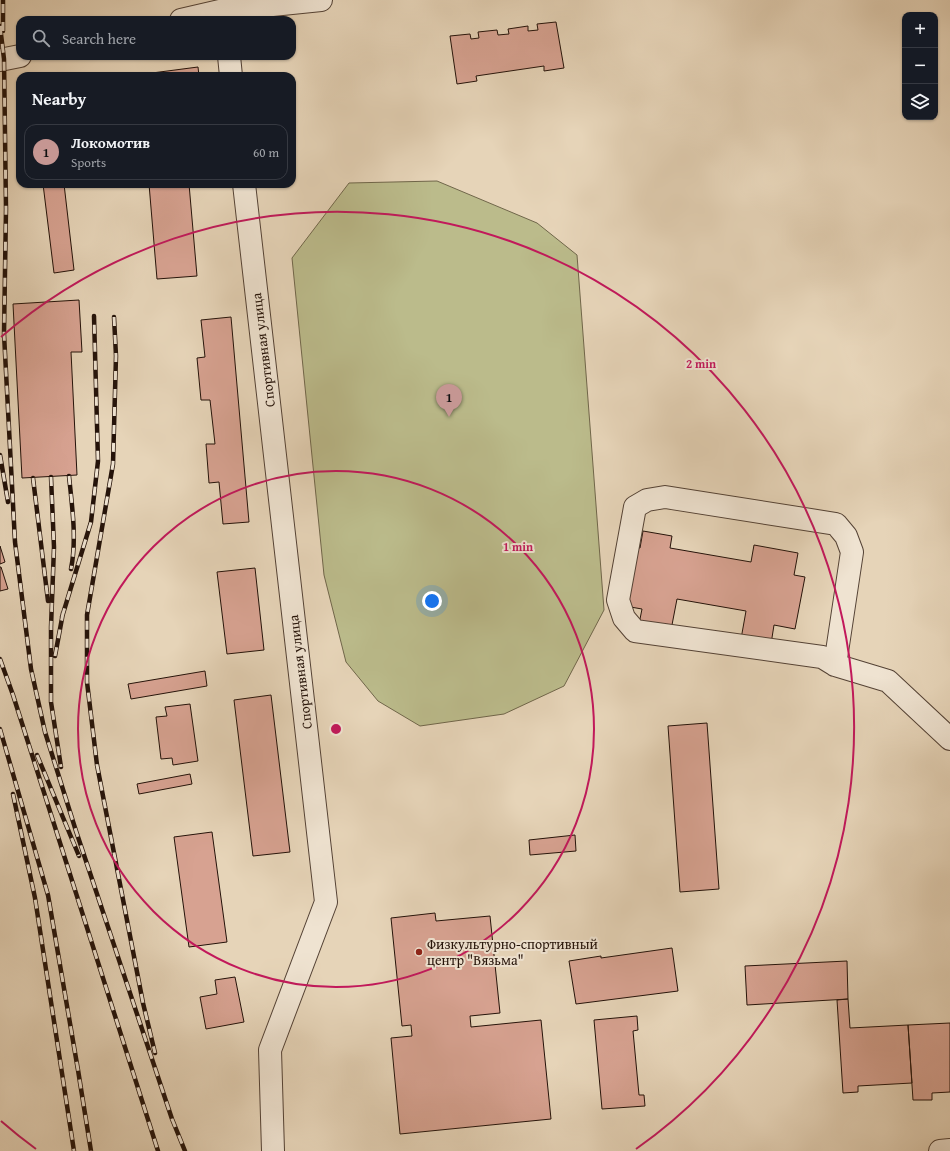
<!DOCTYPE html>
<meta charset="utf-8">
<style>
body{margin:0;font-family:"Gentium Book Plus",serif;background:#242831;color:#f1f3f6}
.controls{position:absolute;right:12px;top:12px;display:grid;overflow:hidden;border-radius:8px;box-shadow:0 1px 3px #0004}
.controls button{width:36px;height:36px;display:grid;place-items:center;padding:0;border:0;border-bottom:1px solid #363941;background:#171b24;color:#f1f3f6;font:20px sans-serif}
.you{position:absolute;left:432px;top:601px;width:14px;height:14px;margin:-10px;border:3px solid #fff;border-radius:50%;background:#1a73e8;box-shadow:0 0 0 6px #1a73e833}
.badge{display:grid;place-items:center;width:26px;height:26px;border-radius:50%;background:#c59692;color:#111;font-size:13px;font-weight:700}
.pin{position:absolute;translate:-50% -33px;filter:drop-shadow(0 1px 2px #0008)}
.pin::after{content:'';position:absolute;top:21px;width:14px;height:12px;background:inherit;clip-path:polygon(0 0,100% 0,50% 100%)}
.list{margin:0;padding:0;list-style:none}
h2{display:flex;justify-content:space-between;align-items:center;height:52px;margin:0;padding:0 16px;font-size:17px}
h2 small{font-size:13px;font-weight:400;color:#9ea1a6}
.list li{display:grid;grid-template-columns:26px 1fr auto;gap:12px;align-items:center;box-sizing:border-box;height:56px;margin:0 8px 8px;padding:0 8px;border:1px solid #363941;border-radius:12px}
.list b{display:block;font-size:15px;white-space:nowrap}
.list p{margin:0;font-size:13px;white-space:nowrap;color:#9ea1a6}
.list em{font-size:13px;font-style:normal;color:#9ea1a6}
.icon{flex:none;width:22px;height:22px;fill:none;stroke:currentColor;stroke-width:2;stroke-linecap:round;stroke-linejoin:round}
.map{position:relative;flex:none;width:950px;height:1151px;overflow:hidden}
.search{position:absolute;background:#171b24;box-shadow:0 1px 3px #0004;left:16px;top:16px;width:280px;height:44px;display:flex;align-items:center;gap:10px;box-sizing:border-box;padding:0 14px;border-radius:12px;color:#9ea1a6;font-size:15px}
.panel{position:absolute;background:#171b24;box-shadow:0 1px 3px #0004;left:16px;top:72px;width:280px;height:116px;border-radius:12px}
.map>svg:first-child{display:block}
.green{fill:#bbbb8b;stroke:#70664a}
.building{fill:#d7a291;stroke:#241209}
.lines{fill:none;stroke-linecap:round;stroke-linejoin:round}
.minor-casing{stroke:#544235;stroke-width:24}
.minor{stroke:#efe3d1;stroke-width:22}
.rail-casing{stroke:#241209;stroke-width:4.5}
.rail{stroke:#efe3d1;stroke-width:3;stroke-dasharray:9;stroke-linecap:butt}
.ring{fill:none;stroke:#c2185b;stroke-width:2}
.poi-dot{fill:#8f2418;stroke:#efe3d1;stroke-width:1.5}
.labels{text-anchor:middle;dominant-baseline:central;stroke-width:4;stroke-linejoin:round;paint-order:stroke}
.street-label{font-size:14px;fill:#241209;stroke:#efe3d1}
.poi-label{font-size:14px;fill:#241209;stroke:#efe3d1;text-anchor:start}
.centre{fill:#c2185b;stroke:#efe3d1;stroke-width:2}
.ring-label{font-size:12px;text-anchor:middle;font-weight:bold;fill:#c2185b;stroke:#efe3d1;stroke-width:4;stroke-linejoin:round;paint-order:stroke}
</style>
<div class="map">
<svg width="950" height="1151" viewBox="0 0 950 1151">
<rect width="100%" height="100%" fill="#e6d4b8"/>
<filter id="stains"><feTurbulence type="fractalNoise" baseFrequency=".005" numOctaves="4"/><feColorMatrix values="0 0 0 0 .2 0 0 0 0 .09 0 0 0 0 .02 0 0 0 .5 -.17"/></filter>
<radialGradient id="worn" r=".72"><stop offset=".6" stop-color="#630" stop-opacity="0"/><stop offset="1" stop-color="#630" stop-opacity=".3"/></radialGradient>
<!-- green -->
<path class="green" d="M437,181L537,223L577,255L604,610L564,686L504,714L420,726L378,701L346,662L324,575L292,258L349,183Z"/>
<!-- building -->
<path class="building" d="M556,22L564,68L544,71V66L476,76L477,81L457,84L450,36L470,34L471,39L479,38L478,32L497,30L498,35L509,34L508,29L528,26V31L538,30L537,24Z
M198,67L199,76H129Z
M43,184H64L74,270L54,273Z
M149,184H189L197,276L157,279Z
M79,300L82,352H71L77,475L22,478L13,304Z
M231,317L249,522L223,524L219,482L209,483L206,444H215L210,400H201L197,358L205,357L201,320Z
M643,531L672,536L670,548L751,562L754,545L798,553L794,575L805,577L795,629L774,625L771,644L741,639L746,611L677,599L671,630L639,624L642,609L619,605L629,546L640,548Z
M0,546L5,562L0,564Z
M0,567H1L8,589L0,591Z
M255,568L264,650L227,654L217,572Z
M205,671L207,686L131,699L128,684Z
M271,695L290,852L253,856L234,700Z
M190,704L198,761L173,765L172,758L161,759L156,717L167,716L165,707Z
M707,723L719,889L680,892L668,726Z
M190,774L192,784L139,794L137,784Z
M212,832L227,942L189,947L174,837Z
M575,835L576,851L530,855L529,840Z
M435,913L436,921L490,916L500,1013L470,1016L471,1027L541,1020L551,1119L400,1134L391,1038L412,1036L411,1025L402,1026L391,918Z
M672,948L678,991L576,1004L569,961L601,956V958Z
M847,961L848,999L747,1005L745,966Z
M235,977L244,1022L206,1029L200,997L217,994L215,980Z
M848,999L850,1028L908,1025L912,1083L858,1086V1092L843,1093L837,1000Z
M637,1016L638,1030L633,1031L639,1095H644L645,1106L602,1109L594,1020Z
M950,1023V1092L932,1093V1100H913L908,1025Z"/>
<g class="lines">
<defs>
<path id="minor" d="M181,20L224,10L321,0
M229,56L231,76
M0,60L20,56
M244,184L326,902L270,1050L273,1151
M835,665L852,552L846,536L836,524L665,497L647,500L635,507L618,600L624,618L635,631L822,657L835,665L888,681L950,739
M940,1151L950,1150"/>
</defs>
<!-- minor casing -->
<use href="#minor" class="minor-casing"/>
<!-- minor -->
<use href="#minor" class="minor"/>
<defs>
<path id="rail" d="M0,26L4,59L6,209L4,334L15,542L31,669L45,732L76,831L172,1119L185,1151
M3,31V0
M114,317L116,356L113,464L87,615V682L97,765L143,1003L155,1053
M0,455L8,502
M69,476C72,506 77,539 71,569
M51,477L54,547L51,627V702L61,767
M33,478L48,601
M62,617L91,522L98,461L94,316
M55,656L63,613
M0,659L13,695L158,1151
M0,729L48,895L78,1070L91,1151
M37,755L79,856
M13,794L35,898L74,1151"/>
</defs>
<!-- rail casing -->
<use href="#rail" class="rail-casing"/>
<!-- rail -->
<use href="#rail" class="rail"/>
</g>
<!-- distance rings -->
<g class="ring">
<circle cx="336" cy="729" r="258"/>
<path d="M36 1149A516 516 0 0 1 1 1121M1 337A516 516 0 1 1 636 1149"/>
</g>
<!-- markers -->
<circle class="poi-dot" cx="419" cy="952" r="4"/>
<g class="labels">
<!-- street labels -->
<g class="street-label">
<text transform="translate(263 350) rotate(-97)">Спортивная улица</text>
<text transform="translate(300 672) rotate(-97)">Спортивная улица</text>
</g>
<!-- poi labels -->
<g class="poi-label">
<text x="427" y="944">Физкультурно-спортивный<tspan x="427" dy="16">центр "Вязьма"</tspan></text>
</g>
</g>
<circle cx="336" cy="729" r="6" class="centre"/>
<g class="ring-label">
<text x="701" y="368">2 min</text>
<text x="518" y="551">1 min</text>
</g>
<rect width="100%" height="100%" filter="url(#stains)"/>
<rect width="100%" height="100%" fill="url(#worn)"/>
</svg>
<div class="controls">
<button>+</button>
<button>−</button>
<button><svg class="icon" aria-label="layers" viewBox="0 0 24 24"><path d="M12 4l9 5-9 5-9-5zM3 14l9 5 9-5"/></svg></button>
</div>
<div class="you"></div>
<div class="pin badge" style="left:449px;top:417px">1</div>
<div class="search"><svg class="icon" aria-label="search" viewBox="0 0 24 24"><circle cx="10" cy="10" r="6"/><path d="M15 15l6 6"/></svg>Search here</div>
<section class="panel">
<h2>Nearby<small></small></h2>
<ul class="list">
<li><span class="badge">1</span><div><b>Локомотив</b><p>Sports</p></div><em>60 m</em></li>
</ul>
</section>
</div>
